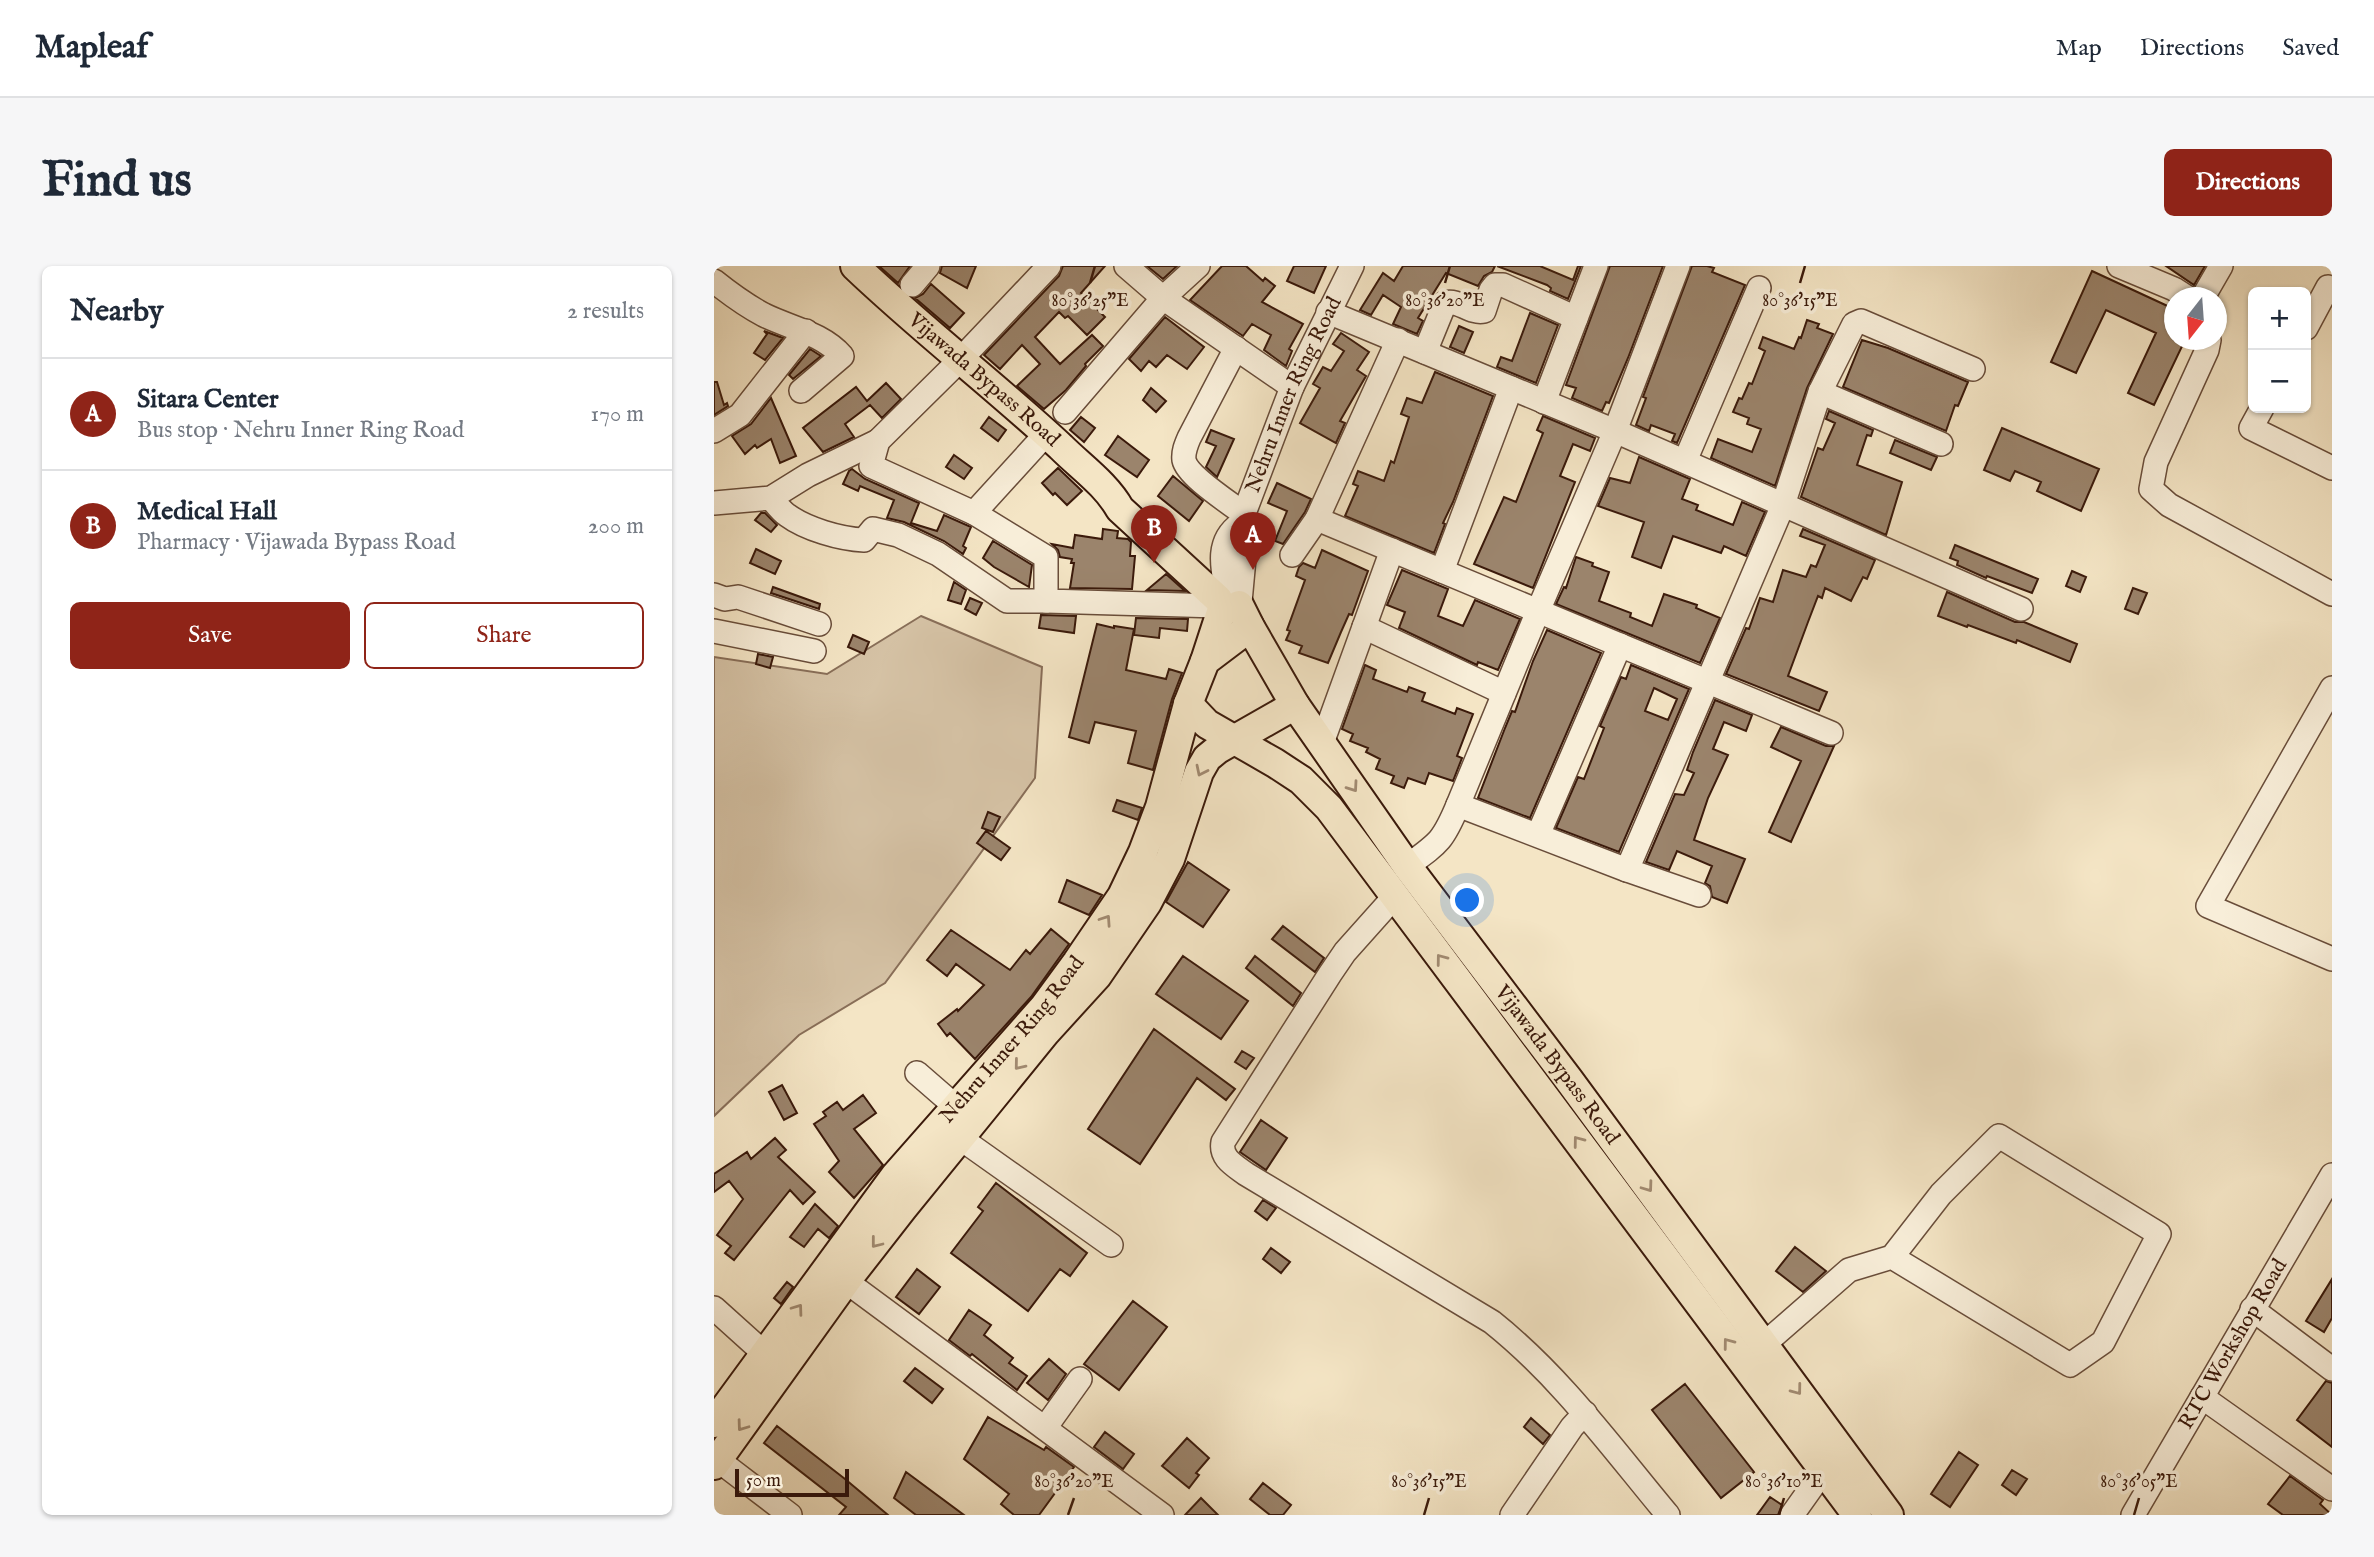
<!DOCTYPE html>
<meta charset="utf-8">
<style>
body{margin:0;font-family:"IM FELL English",serif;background:#f6f6f7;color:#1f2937}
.controls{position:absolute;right:21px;top:21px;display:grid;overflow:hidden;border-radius:10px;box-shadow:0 2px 5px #0004}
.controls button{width:63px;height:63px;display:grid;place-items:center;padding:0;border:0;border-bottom:2px solid #e0e1e3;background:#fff;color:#1f2937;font:35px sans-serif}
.compass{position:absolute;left:1450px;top:21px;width:63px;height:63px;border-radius:50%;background:#fff;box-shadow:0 2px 5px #0004;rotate:197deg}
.scale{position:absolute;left:21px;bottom:18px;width:114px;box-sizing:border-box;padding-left:7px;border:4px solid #3b1a0b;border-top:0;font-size:19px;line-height:24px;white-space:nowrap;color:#3b1a0b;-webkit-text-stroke:5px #f8eed9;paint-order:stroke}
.you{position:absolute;left:754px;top:635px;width:24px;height:24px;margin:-18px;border:5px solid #fff;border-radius:50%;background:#1a73e8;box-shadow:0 0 0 10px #1a73e833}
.badge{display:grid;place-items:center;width:46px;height:46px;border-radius:50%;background:#8f2418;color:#fff;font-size:23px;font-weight:700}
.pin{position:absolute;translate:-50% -58px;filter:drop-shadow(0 2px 4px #0008)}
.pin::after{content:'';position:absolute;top:37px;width:24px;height:21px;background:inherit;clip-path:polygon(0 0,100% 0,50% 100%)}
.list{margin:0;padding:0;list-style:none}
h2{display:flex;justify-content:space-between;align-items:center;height:91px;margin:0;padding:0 28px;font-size:30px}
h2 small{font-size:23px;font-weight:400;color:#747a83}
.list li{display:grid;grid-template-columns:46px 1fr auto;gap:21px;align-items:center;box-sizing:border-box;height:112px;padding:0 28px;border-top:2px solid #e0e1e3}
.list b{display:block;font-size:26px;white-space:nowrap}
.list p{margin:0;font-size:23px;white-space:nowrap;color:#747a83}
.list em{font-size:23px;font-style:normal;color:#747a83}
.actions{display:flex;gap:14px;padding:21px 28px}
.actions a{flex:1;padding:16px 0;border:2px solid #8f2418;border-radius:10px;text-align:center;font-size:24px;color:#8f2418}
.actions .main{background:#8f2418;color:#fff}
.map{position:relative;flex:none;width:1618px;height:1249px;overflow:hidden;border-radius:10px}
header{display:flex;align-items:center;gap:42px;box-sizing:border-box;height:98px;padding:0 35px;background:#fff;border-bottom:2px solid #e0e1e3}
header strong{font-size:33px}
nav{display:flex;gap:38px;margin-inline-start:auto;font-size:24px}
.intro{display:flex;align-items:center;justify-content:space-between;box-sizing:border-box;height:168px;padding:0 42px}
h1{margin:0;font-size:49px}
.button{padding:18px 32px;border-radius:10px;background:#8f2418;color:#fff;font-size:24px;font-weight:700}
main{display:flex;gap:42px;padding:0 42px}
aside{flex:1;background:#fff;border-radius:10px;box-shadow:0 2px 5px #0004}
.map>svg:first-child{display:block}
.green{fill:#d5c2a5;stroke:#886e58;stroke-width:2}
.building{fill:#9b846c;stroke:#3b1a0b;stroke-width:2;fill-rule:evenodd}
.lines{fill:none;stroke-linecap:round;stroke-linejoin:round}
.minor-casing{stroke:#694d3a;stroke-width:26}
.major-casing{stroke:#3b1a0b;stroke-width:32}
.minor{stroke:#f8eed9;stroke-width:23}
.major{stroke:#f4e5c5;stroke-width:28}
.oneway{stroke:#a18a71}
.ticks{fill:none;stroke:#3b1a0b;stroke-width:2.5}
.labels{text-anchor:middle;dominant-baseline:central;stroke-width:7;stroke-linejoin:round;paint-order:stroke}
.street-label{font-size:21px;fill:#3b1a0b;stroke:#f8eed9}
.ticks-label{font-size:18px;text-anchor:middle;fill:#3b1a0b;stroke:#f8eed9;stroke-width:7;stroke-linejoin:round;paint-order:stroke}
</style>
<header>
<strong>Mapleaf</strong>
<nav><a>Map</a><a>Directions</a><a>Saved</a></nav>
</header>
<div class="intro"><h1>Find us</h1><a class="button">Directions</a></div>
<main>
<aside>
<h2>Nearby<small>2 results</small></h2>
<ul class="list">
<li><span class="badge">A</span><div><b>Sitara Center</b><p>Bus stop · Nehru Inner Ring Road</p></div><em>170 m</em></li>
<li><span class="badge">B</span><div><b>Medical Hall</b><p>Pharmacy · Vijawada Bypass Road</p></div><em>200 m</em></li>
</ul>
<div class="actions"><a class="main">Save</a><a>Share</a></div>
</aside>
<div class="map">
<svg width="1618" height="1249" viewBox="0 0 1618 1249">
<rect width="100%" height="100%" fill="#f4e5c5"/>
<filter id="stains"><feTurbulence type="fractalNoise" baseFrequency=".00286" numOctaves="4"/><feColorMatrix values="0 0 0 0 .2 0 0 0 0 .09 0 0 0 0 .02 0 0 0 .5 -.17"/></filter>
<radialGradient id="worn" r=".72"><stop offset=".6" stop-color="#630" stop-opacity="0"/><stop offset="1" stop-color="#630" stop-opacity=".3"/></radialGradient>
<!-- green -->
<path class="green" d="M207,350L328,401L321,512L242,621L171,717L85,769L0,850V391L113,408Z"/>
<!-- building -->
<path class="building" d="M165,0H196L184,17Z
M228,0H262L253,22L226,7Z
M349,0H391L367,27L391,51L373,69L354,50L351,52L345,46L321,71L346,98L378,69L389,80L371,98L372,100L352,124L330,143L303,120L326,98L308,79L286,103L270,89L345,10Z
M433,0H463L449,13Z
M508,0H532L549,15L551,12L561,20L548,36L589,58L575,83L578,85L572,100L550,84L557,69L538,58L529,70L476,34Z
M580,0H612L600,27L573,15Z
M689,0H781L778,6L770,10L764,20L732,7L704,52L709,55L703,68L679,58L687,41L669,29L657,49L646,44L669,7L680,15Z
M783,0H826L859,14L864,0H867L854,33L836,25L837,22L833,19Z
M896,0H949L914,92L895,137L892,136L888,145L858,132L862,122L852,119Z
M978,0H993L1000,2L998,6L1031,19L963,177L958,175L961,168L937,159L935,165L922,159L932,132L929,131Z
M1452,0H1491L1480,19Z
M1378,5L1460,43V74H1471L1440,139L1414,127L1442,67L1392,44L1362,107L1337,96Z
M217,18L250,47L236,62L201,32L209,28Z
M816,47L844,59L822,117L783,101L787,91L798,95Z
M451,51L490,81L473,103L453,89L442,101L435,95L427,105L415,93Z
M1093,54L1105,58L1103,62L1119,68L1093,122L1061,220L997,192L1004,173L1038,186L1047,163L1033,158L1035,152L1019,146L1025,132L1028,133L1035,117L1038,118L1051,85L1045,82L1049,71L1080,83L1085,71L1087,72Z
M745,60L759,66L750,87L736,81Z
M50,65L69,72L51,94L40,87L53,68Z
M627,67L655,86L643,104L652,110L626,155L631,157L622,177L586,157L606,122L599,118L609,101L617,105L630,85L619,78Z
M1148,74L1174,82L1254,116L1244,140L1241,139L1232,165L1129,121Z
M96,83L107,90L79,113L75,109Z
M721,106L779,130L739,236L729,257L731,258L720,287L631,250L644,220L639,218L644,205L670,215L677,195L680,197L695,151L687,148L693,132L708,137Z
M0,116H3L10,139L13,137L14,140L0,149Z
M172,117L187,133L168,152L156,139L131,158L140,171L109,186L89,162L142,121L153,135Z
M437,122L452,135L442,146L429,134Z
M57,132L82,190L66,197L57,173L43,182L41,179L31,188L18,170L37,158Z
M1115,145L1159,164L1157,170L1153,169L1143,199L1188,216L1172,269L1087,231L1104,182L1109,184L1121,157L1112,153Z
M829,150L881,172L876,185L859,178L846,210L861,216L819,322L760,298L790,231L802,236L829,167L823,164Z
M275,151L292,164L284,175L267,162Z
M367,151L381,162L370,176L356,164Z
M1288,162L1385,203L1367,245L1323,225L1327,216L1301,205L1296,215L1270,204Z
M497,164L520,173L503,211L492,201L502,180L492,176Z
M404,170L435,194L423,211L391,189Z
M1181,174L1223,191L1217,204L1176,187Z
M240,189L258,202L250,213L232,201Z
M925,191L976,213L968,233L984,239L982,244L1019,259L1028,236L1051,246L1032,290L1010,280L1007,287L959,270L947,302L918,291L930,256L884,240L896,212L916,217Z
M344,202L368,225L353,239L341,227L339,229L328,217Z
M138,203L151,213L205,237L197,257L223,265L230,249L257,261L249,280L252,282L249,288L230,275L190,256L173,252L180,234L146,220L144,225L129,218L135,205Z
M459,210L489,235L475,255L444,230Z
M563,217L597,233L591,246L569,278L561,275L573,245L554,237Z
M47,247H51L63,259L57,266L41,254Z
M389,263L404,265L403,272L414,273L417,276L416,290H421L418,323L356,322L360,297H357L358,293L346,291L344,284L338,278L359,282L361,269L388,273Z
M1089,263L1161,294L1153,313L1149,311L1137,335L1111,322L1108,332L1104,330L1094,356L1074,410L1113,426L1105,445L1012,408L1032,362L1035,363L1046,332L1059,336L1069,304L1092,311L1097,299L1102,301L1111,279L1086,270Z
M279,275L318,299L315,321L280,301L269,292Z
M1241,279L1324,313L1318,327L1273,310L1272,312L1243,299L1244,295L1236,292Z
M42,283L67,295L61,308L36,297Z
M608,284L654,305L638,349L635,348L627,366L614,397L585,387L588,380L572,374L576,365L573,364L591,314L582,310L585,301L589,297L601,302Z
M862,291L879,297L878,300L895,306L885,335L917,347L916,351L938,360L950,328L983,339L982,342L1006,352L986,397L842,338L850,321L852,322Z
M688,304L734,323L724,350L749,360L761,334L806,353L784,404L764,396L763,399L685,362L691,346L673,339Z
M1358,305L1372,311L1366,326L1352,320Z
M452,308L471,325L433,324Z
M240,316L252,324L247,338L234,334Z
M59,321L106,338L105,343L57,327Z
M1419,322L1433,327L1424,348L1411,343Z
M1233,326L1301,356H1310L1363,378L1356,396L1303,374L1302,377L1254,359L1253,361L1224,350Z
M256,332L268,337L262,349L251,343Z
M327,349L362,350L360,367L325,362Z
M422,352L474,353L473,365L446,362L445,372L420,369Z
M383,358L400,362V360L420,363L412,404L452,413L455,403L468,407L458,433L439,504L414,497L422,465L381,456L375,477L355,471Z
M833,364L887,387L816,552L764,532L791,462L798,445L801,446L819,395Z
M139,369L155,376L150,388L134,381Z
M44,388L59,391L56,402L42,398Z
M651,399L662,404L659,413L693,426L695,421L711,427L708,435L741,448L743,442L759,448L743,490L748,492L739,515L715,507L711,518L694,512L690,522L677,517L680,510L662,503L666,493L652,486L654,482L636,475L639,468L628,463Z
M917,399L975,423L905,586L842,562L864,511L870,513L890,462L886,460L907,411L912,413ZM940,422L963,433L954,454L931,445Z
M1001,434L1038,449L1032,465L1010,456L999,483L1014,489L994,532L980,574L1031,593L1013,637L998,631L996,620L991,617L998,600L963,585L955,604L932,596L961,528L970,529L980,507L973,504L979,486Z
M1067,461L1112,480H1120L1077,576L1055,566L1087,495L1057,481Z
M403,534L428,542L424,554L399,545Z
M274,546L286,551L279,566L268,562Z
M272,565L296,582L287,594L263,577Z
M474,596L515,624L489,661L452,636Z
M353,614L388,629L375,649L345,636Z
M569,660L610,692L601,706L558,673Z
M337,663L355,678L317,731L261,793L236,767L233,770L224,758L243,743L244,745L270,719L242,698L233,710L213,694L237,664L296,704L312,684L316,688Z
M469,690L534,735L507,773L442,728Z
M541,690L587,727L579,740L532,702Z
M440,763L521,823L512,834L483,812L426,898L374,863Z
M528,785L540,792L532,803L521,796Z
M68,819L83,847L70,854L55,826Z
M149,829L162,847L140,863L169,899L140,932L115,906L125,895L100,858L112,850L109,846L123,836L129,844Z
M547,854L573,872L552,904L526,886Z
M61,872L72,884L64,891L101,926L89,938L76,924L20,994L11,987L17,980L3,969L29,933L15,915L0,926V908L33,886L37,893Z
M282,917L373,987L356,1010L346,1003L314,1045L237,987L269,945L264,941Z
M549,934L562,942L553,954L541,945Z
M101,938L124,960L115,972L104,963L90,981L76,971Z
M1081,981L1112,1005L1089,1026L1062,1005Z
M557,982L576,996L567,1007L549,993Z
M203,1003L226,1021L205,1048L182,1031Z
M1618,1013V1052L1610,1066L1592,1055Z
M73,1016L79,1021L67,1038L60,1032Z
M419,1035L453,1061L405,1124L370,1098Z
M255,1044L277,1059L270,1069L299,1092L295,1097L313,1110L303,1124L258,1088L256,1090L235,1074Z
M335,1093L352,1108L334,1134L313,1117Z
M201,1102L229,1123L218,1137L190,1115Z
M1612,1115L1618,1117V1181L1583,1154Z
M971,1118L1040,1206L1007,1232L938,1144Z
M274,1151L330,1184L332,1181L360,1201L325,1249H300L287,1238L295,1228L250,1193Z
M817,1152L836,1169L829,1178L810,1161Z
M63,1160L131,1213L174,1249H125L132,1241L50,1177Z
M391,1166L420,1188L409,1203L380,1181Z
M473,1172L495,1192L482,1207L485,1209L475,1222L448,1200Z
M1245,1186L1264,1199L1236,1241L1217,1228Z
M1298,1204L1313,1213L1302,1229L1288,1219Z
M192,1206L250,1249H202L180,1232Z
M1576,1210L1609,1234L1606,1238L1618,1249H1569L1554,1238Z
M549,1217L577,1239L569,1249H556L536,1233Z
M1056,1231L1068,1239L1064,1249H1043Z
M487,1232L504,1249H471Z"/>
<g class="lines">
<defs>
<g id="minor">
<path d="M335,0L246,94L164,175L157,200L260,247L332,291V335L504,340"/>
<path d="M412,0L449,32L578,121"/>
<path d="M1405,0L1460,23L1474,32"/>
<path d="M0,15C15,27 33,40 50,49C76,62 108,67 128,90L87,125"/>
<path d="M198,19L214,0"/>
<path d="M1492,26L1507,0"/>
<path d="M614,46L901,165L1307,343"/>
<path d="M1592,62L1614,21"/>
<path d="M1495,74L1493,84L1442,196L1437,223L1455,239L1618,328"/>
<path d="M522,82L475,172C472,179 469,186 470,194C473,210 516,237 530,248"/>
<path d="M711,86L731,37C745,33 756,48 770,45L777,24L781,19H789L862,52"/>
<path d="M1106,126L1227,178"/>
<path d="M830,136L882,0"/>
<path d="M1548,142L1537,162L1618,202"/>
<path d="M351,146L449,32L484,0"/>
<path d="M0,165L26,149L92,65"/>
<path d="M971,195L1045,22"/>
<path d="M57,232C62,238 67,245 73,249C92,263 126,273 150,274L159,263L184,269L224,288L293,335H332"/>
<path d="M0,237L57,232L94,209L164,175"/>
<path d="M260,247L332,168"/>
<path d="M603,253L1117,467"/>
<path d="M578,289L603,253L684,74"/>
<path d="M728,305L797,122"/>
<path id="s1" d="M513,327C508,301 502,275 526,258L578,121L638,0"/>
<path d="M0,329L11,333L24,331L105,358"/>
<path d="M526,336L532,271L526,258"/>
<path d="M650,361L790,427"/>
<path d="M0,365L100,385"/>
<path d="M1618,422L1494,640L1618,693"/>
<path d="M608,477L678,284"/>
<path d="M744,539L824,345L901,165L964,0"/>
<path d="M824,569L906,379"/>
<path d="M693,600C725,577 729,575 744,539L913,604"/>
<path d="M985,629L913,604L1069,239L1106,126L1140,58L1147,55L1259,103"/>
<path d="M681,630L631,686L616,708L509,876C506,892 520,899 532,908L778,1056C847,1111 898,1182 954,1249"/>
<path d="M203,807L241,840"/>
<path d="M246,872L397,979"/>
<path d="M118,1005L448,1249"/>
<path d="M0,1042L51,1088"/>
<path d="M1538,1043L1618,1103"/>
<path d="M1049,1079L1135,1004L1178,991L1227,928L1285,870L1445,968L1389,1076L1356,1099L1178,991"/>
<path d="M1488,1131L1618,1223"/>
<path d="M331,1162L366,1113"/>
<path d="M4,1194L76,1249"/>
<path d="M798,1249L858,1161L871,1147"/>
<path d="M1078,1249L1110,1204"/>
<path id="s2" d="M1419,1249L1618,909"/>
</g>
<g id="major">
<path id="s3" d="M141,0C207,63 280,119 347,181C367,201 392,218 406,243L504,333"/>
<path id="s4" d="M525,339L536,361L581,439L693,600L855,814L1175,1249"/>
<path d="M491,395L507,346"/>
<path d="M474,438L493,458L561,497L587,514L615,542L1143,1249"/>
<path id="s5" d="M0,1157L181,910L330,741L363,696L408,630L429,586L446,541L474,438L491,395L536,361"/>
<path d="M0,1199L132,1015L189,942L332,766L383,710L433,637L456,593L485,506L493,492L504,483L581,439"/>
</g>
</defs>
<!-- minor casing -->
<use href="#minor" class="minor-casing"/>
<!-- major casing -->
<use href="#major" class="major-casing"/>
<!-- minor -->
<use href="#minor" class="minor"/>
<!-- major -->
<use href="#major" class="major"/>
</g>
<!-- one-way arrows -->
<defs><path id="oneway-chevron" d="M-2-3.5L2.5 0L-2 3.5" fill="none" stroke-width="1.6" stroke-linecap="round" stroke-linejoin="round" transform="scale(1.75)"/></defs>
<g class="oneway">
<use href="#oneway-chevron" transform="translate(487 505) rotate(116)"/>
<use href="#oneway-chevron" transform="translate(639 521) rotate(55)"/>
<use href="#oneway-chevron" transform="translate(392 654) rotate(-56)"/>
<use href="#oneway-chevron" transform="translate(727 693) rotate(-127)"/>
<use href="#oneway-chevron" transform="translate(305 799) rotate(129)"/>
<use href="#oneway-chevron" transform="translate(864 875) rotate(-127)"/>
<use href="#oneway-chevron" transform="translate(934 921) rotate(54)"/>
<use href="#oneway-chevron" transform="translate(162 977) rotate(128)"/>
<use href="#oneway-chevron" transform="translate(84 1043) rotate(-54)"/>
<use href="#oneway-chevron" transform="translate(1014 1077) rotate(-127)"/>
<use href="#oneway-chevron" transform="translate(1083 1124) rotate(53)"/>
<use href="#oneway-chevron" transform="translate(28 1160) rotate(126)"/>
</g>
<!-- ticks -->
<path class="ticks" d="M376,17L381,0M731,17L736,0M1086,17L1091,0M354,1249L360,1232M710,1249L715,1232M1065,1249L1070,1232M1420,1249L1425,1232"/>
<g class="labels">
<!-- street labels -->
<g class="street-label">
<text stroke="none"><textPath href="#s3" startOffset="172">Vijawada Bypass Road</textPath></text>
<text stroke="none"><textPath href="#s1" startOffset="215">Nehru Inner Ring Road</textPath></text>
<text stroke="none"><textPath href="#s5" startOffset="486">Nehru Inner Ring Road</textPath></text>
<text stroke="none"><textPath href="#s4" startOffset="560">Vijawada Bypass Road</textPath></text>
<text stroke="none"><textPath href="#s2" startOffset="198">RTC Workshop Road</textPath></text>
</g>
</g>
<g class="ticks-label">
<text x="376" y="40">80°36'25"E</text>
<text x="731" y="40">80°36'20"E</text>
<text x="1086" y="40">80°36'15"E</text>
<text x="360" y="1221">80°36'20"E</text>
<text x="715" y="1221">80°36'15"E</text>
<text x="1070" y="1221">80°36'10"E</text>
<text x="1425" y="1221">80°36'05"E</text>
</g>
<rect width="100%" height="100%" filter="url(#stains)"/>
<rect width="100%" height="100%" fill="url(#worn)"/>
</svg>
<div class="controls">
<button>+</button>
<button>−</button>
</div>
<svg class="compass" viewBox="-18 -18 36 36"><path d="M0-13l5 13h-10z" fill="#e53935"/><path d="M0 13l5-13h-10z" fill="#747a83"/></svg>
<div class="scale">50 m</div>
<div class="you"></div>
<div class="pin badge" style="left:539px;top:304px">A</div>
<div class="pin badge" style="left:440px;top:297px">B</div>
</div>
</main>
